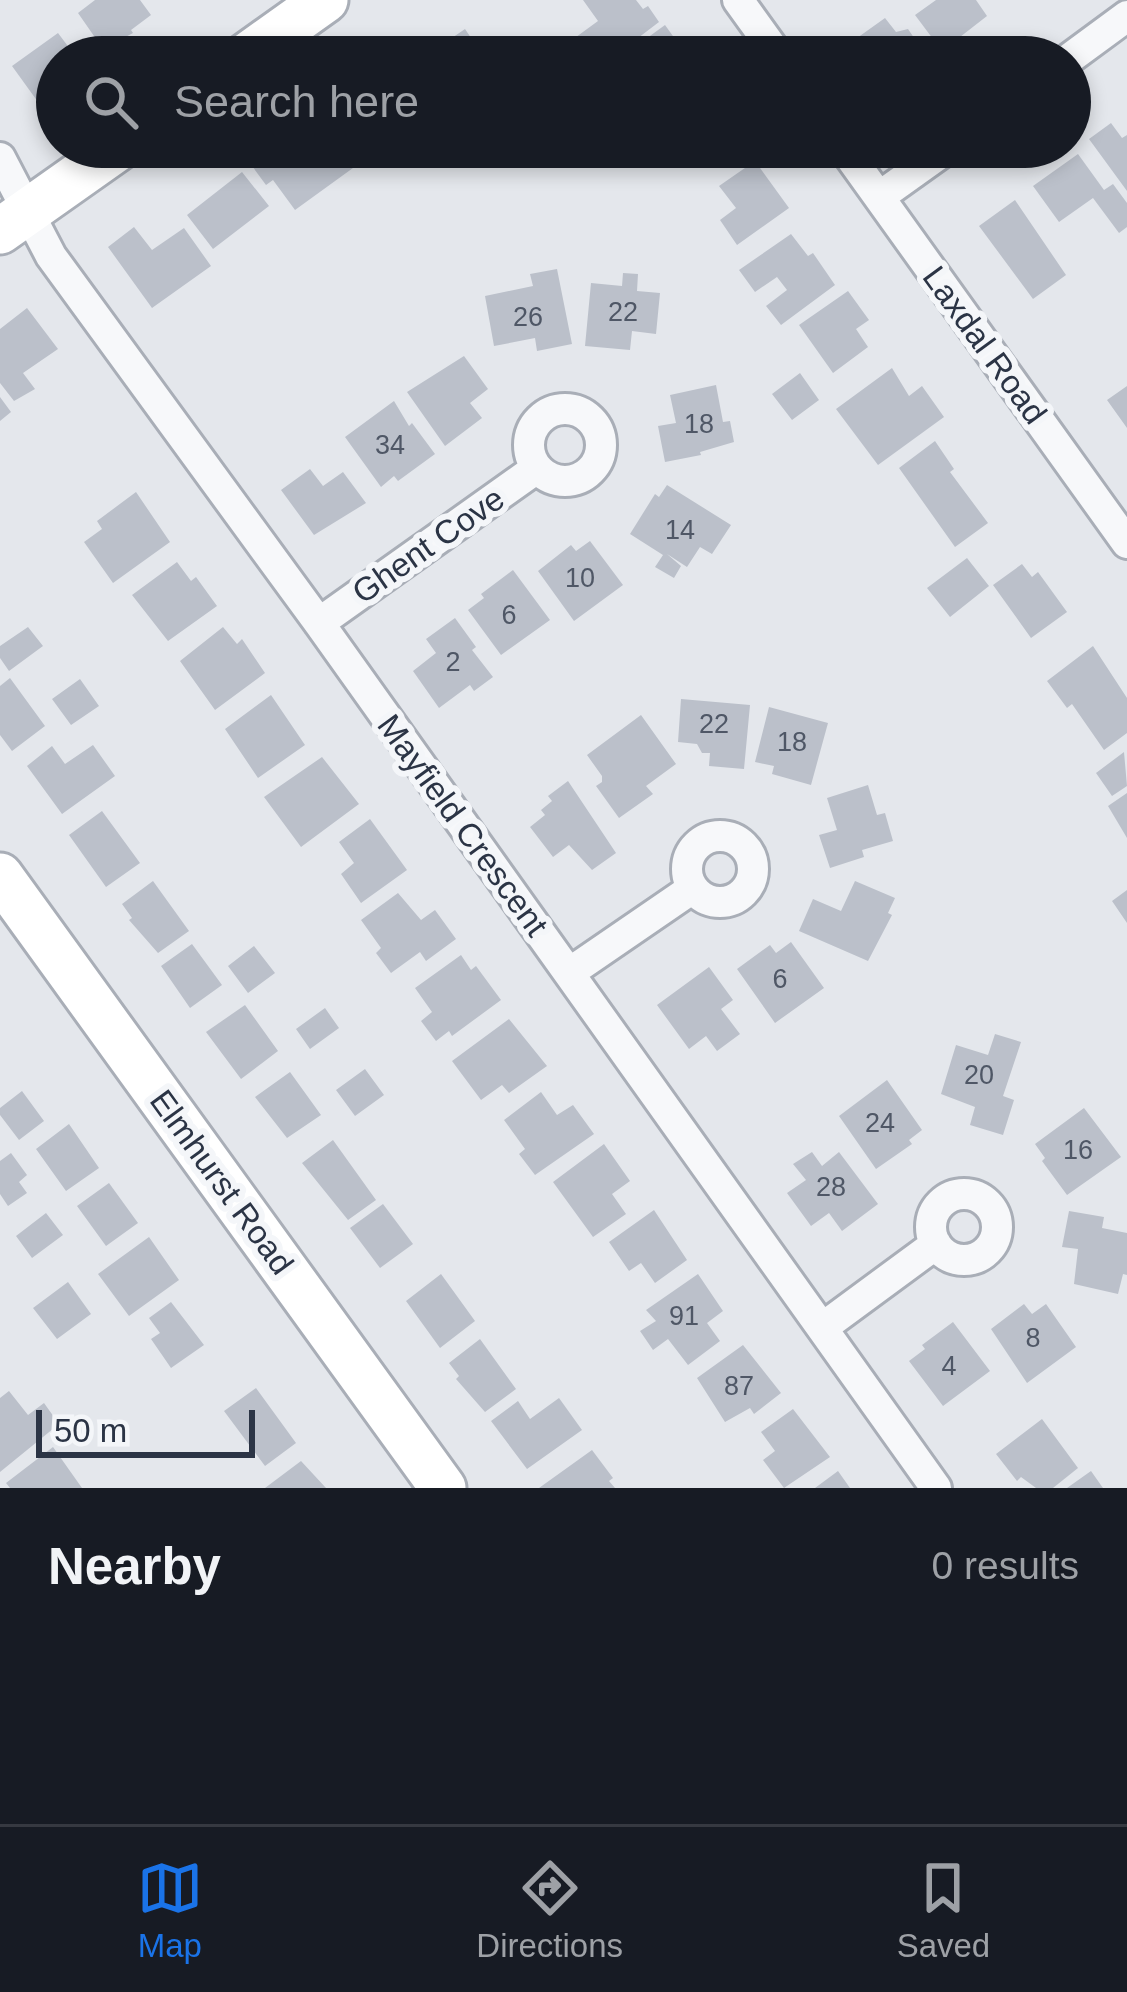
<!DOCTYPE html>
<style>
body{margin:0;font-family:Helvetica,sans-serif;background:#20242c;color:#f1f3f6}
.scale{position:absolute;left:36px;bottom:30px;width:219px;box-sizing:border-box;padding-left:12px;border:6px solid #2b3445;border-top:0;font-size:33px;line-height:42px;white-space:nowrap;color:#2b3445;-webkit-text-stroke:9px #f4f6f9;paint-order:stroke}
.list{margin:0;padding:0;list-style:none}
h2{display:flex;justify-content:space-between;align-items:center;height:156px;margin:0;padding:0 48px;font-size:51px}
h2 small{font-size:39px;font-weight:400;color:#9ea1a6}
.icon{flex:none;width:66px;height:66px;fill:none;stroke:currentColor;stroke-width:2;stroke-linecap:round;stroke-linejoin:round}
.map{position:relative;flex:none;width:1127px;height:1488px;overflow:hidden}
.search{position:absolute;background:#171b24;box-shadow:0 6px 18px #0003;left:36px;right:36px;top:36px;height:132px;display:flex;align-items:center;gap:30px;box-sizing:border-box;padding:0 42px;border-radius:66px;color:#9ea1a6;font-size:45px}
.sheet{height:336px;background:#171b24}
nav{display:flex;justify-content:space-around;align-items:center;box-sizing:border-box;height:168px;border-top:3px solid #363941;background:#171b24;font-size:33px;color:#9ea1a6}
nav a{display:grid;justify-items:center;gap:6px}
nav .on{color:#1a73e8}
.map>svg:first-child{display:block}
.building{fill:#bbc0ca}
.lines{fill:none;stroke-linecap:round;stroke-linejoin:round}
.street-casing{stroke:#a9aeb7;stroke-width:36}
.secondary-casing{stroke:#a9aeb7;stroke-width:51}
.street{stroke:#f7f8fa;stroke-width:30}
.secondary{stroke:#fff;stroke-width:45}
.labels{text-anchor:middle;dominant-baseline:central;stroke-width:12;stroke-linejoin:round;paint-order:stroke}
.number-label{font-size:27px;fill:#4f5766}
.street-label{font-size:33px;fill:#2b3445;stroke:#f4f6f9}
</style>
<div class="map">
<svg width="1127" height="1488" viewBox="0 0 1127 1488">
<rect width="100%" height="100%" fill="#e4e7ec"/>
<!-- building -->
<path class="building" d="M95,0H140L151,15L131,30L133,33L103,49L78,13Z
M583,0H636L643,9L648,6L659,22L613,57H584L572,40L598,21Z
M936,0H976L987,16L942,51L915,15Z
M885,18L896,32L908,29L923,51L918,57H860L850,43Z
M665,25L688,57H631L635,54L632,49Z
M465,29L484,57H418L440,39L446,42Z
M58,33L76,57H57V88L38,102L12,66Z
M1111,123L1122,138L1127,135V191L1089,139Z
M255,147H285L292,156L305,147H337L353,168L295,210L273,180L266,185L244,155Z
M678,147H736L707,168L700,160L692,167Z
M1078,154L1104,190L1113,184L1127,203V227L1119,233L1093,198L1059,222L1033,186Z
M755,161L789,208L737,245L720,220L736,208L719,186Z
M242,172L269,206L213,249L187,215Z
M1015,200L1066,275L1033,299L979,226Z
M134,227L152,250L184,228L211,266L152,308L108,247Z
M791,234L808,256L813,253L835,285L781,325L766,306L787,290L777,277L755,292L739,270Z
M557,269L572,344L537,351L535,338L494,346L485,296L533,286L530,274Z
M623,273L638,274L637,291L660,293L656,334L632,331L630,350L585,346L591,283L622,286Z
M848,291L869,320L856,329L868,347L833,373L799,325Z
M27,308L58,349L23,373L35,389L14,401L0,383V329Z
M464,356L488,389L470,403L482,418L445,446L407,392Z
M892,368L909,396L922,386L944,417L878,465L836,409Z
M800,373L819,400L792,420L772,394Z
M716,385L723,422L730,421L734,442L700,452L701,455L665,462L658,426L676,423L670,395Z
M1127,386V428L1107,400Z
M0,397L11,412L0,421Z
M394,401L409,426L412,423L435,454L398,481L394,476L381,487L345,437Z
M935,441L954,469L950,472L988,523L955,547L899,468Z
M310,469L323,486L343,472L366,503L314,535L281,490Z
M667,485L731,525L712,554L700,547L687,567L667,554L681,566L674,578L655,567L663,555L630,534L655,494L659,497Z
M136,492L170,542L113,583L84,542L102,529L97,521Z
M590,541L623,585L574,621L538,571L571,545L576,551Z
M967,558L989,586L950,617L927,588Z
M177,562L191,581L196,577L217,606L168,641L132,595Z
M1022,564L1032,577L1038,572L1067,612L1031,638L993,585Z
M513,570L550,620L501,655L468,610L484,598L481,594Z
M455,618L476,647L472,650L493,677L474,691L470,685L439,708L413,671L436,653L426,639Z
M28,627L43,646L9,671L0,658V646Z
M223,627L237,644L242,639L265,673L215,710L180,661Z
M1093,646L1127,698V733L1104,750L1072,704L1067,708L1047,681Z
M10,678L45,726L12,751L0,735V686Z
M80,679L99,706L71,725L52,699Z
M271,695L305,745L258,778L225,729Z
M681,699L750,705L744,769L709,766L710,753H702L697,744L678,742Z
M769,707L828,723L811,785L772,774L774,766L755,762Z
M641,715L676,764L646,786L653,794L619,818L596,786L602,782V776L587,755Z
M93,745L115,776L62,814L27,766L52,746L65,764Z
M1124,752L1127,786L1112,796L1096,773Z
M322,757L359,804L301,847L264,797Z
M568,781L616,853L592,870L569,845L553,857L530,827L545,815L541,810L552,801L548,796Z
M868,785L877,815L885,813L893,841L862,850L864,857L830,868L819,835L837,830L827,798Z
M1127,793V838L1108,806Z
M102,811L140,863L106,887L69,835Z
M370,819L407,870L361,903L341,874L354,863L339,842Z
M153,881L189,931L158,953L129,920L132,918L122,904Z
M855,881L895,898L888,913L892,915L868,961L799,931L813,899L841,911Z
M1127,890V923L1112,901Z
M398,893L421,920L435,910L456,939L426,961L420,952L391,973L376,953L381,948L361,920Z
M791,942L824,988L775,1023L737,969L770,945L776,953Z
M192,944L222,985L190,1008L161,966Z
M254,946L275,973L248,993L228,966Z
M461,955L471,970L476,966L501,1000L452,1036L449,1031L436,1041L421,1021L432,1012L415,988Z
M709,967L733,1000L721,1009L740,1034L717,1051L706,1036L689,1049L657,1005Z
M245,1005L278,1051L241,1079L206,1032Z
M325,1008L339,1028L310,1049L296,1029Z
M509,1019L547,1066L509,1093L502,1085L481,1100L452,1061Z
M995,1034L1021,1042L1003,1096L1014,1100L1003,1135L970,1125L975,1107L941,1094L956,1045L988,1055Z
M365,1069L384,1095L355,1116L336,1090Z
M290,1072L321,1115L287,1138L255,1097Z
M887,1080L922,1130L909,1140L912,1144L876,1169L839,1116Z
M22,1091L44,1121L19,1140L0,1115V1108Z
M541,1092L557,1115L573,1105L594,1134L535,1175L519,1154L525,1149L504,1120Z
M1084,1108L1121,1157L1067,1195L1042,1161L1045,1158L1035,1144Z
M69,1124L99,1168L66,1191L36,1149Z
M333,1140L376,1200L348,1220L302,1163Z
M604,1144L630,1181L612,1194L626,1214L593,1237L553,1182Z
M812,1152L822,1166L839,1152L878,1204L842,1231L829,1213L811,1226L787,1193L806,1180L793,1164Z
M11,1153L27,1175L19,1182L27,1193L8,1206L0,1194V1161Z
M109,1183L138,1223L106,1246L77,1206Z
M383,1204L413,1244L380,1268L350,1228Z
M654,1210L687,1260L655,1283L641,1263L629,1271L609,1242Z
M1069,1211L1104,1217L1102,1228L1127,1233V1275L1123,1274L1118,1294L1074,1284L1078,1249L1062,1247Z
M46,1213L63,1235L32,1258L16,1236Z
M149,1237L179,1280L129,1316L98,1274Z
M441,1274L475,1321L440,1348L406,1301Z
M698,1274L723,1311L707,1323L720,1341L688,1365L668,1339L653,1350L640,1331L656,1321L646,1310Z
M68,1282L91,1314L57,1339L33,1308Z
M171,1302L204,1345L171,1368L151,1339L160,1333L149,1318Z
M1024,1304L1032,1314L1046,1304L1076,1347L1027,1383L991,1329Z
M953,1322L990,1371L943,1406L909,1361L925,1349L922,1345Z
M480,1339L516,1389L485,1412L456,1379L459,1376L449,1363Z
M743,1345L781,1393L754,1414L750,1408L725,1422L697,1378Z
M256,1388L296,1443L265,1466L224,1411Z
M9,1391L28,1415L44,1403L59,1424L0,1472V1398Z
M559,1398L582,1430L527,1469L491,1421L518,1401L530,1419Z
M793,1409L830,1457L784,1488L763,1460L775,1451L761,1432Z
M1042,1419L1078,1468L1053,1488H1036L1021,1477L1017,1481L996,1454Z
M53,1447L82,1488H10L6,1483Z
M592,1450L613,1478L609,1481L615,1488H539Z
M301,1461L326,1488H265Z
M838,1471L850,1488H815Z
M1091,1471L1103,1488H1067Z"/>
<g class="lines">
<defs>
<path id="street" d="M738,0L779,57
M1070,58L1127,16
M843,147L1127,543
M0,158L51,256L319,623L936,1488
M879,197L949,147
M529 445a36 36 0 1 1 72 0a36 36 0 1 1-72 0Z
M319,623L537,468
M687 869a33 33 0 1 1 66 0a33 33 0 1 1-66 0Z
M569,973L693,888
M931 1227a33 33 0 1 1 66 0a33 33 0 1 1-66 0Z
M822,1328L936,1244"/>
<path id="secondary" d="M245,57L325,0
M0,231L119,147
M0,876L443,1488"/>
</defs>
<!-- street casing -->
<use href="#street" class="street-casing"/>
<!-- secondary casing -->
<use href="#secondary" class="secondary-casing"/>
<!-- street -->
<use href="#street" class="street"/>
<!-- secondary -->
<use href="#secondary" class="secondary"/>
</g>
<g class="labels">
<!-- number labels -->
<g class="number-label">
<text x="623" y="312">22</text>
<text x="528" y="317">26</text>
<text x="699" y="424">18</text>
<text x="390" y="445">34</text>
<text x="680" y="530">14</text>
<text x="580" y="578">10</text>
<text x="509" y="615">6</text>
<text x="453" y="662">2</text>
<text x="714" y="724">22</text>
<text x="792" y="742">18</text>
<text x="780" y="979">6</text>
<text x="979" y="1075">20</text>
<text x="880" y="1123">24</text>
<text x="1078" y="1150">16</text>
<text x="831" y="1187">28</text>
<text x="684" y="1316">91</text>
<text x="1033" y="1338">8</text>
<text x="949" y="1366">4</text>
<text x="739" y="1386">87</text>
</g>
<!-- street labels -->
<g class="street-label">
<text transform="translate(985 345) rotate(54)">Laxdal Road</text>
<text transform="translate(428 545) rotate(-35)">Ghent Cove</text>
<text transform="translate(463 825) rotate(54)">Mayfield Crescent</text>
<text transform="translate(222 1182) rotate(54)">Elmhurst Road</text>
</g>
</g>
</svg>
<div class="scale">50 m</div>
<div class="search"><svg class="icon" aria-label="search" viewBox="0 0 24 24"><circle cx="10" cy="10" r="6"/><path d="M15 15l6 6"/></svg>Search here</div>
</div>
<section class="sheet">
<h2>Nearby<small>0 results</small></h2>
<ul class="list">
</ul>
</section>
<nav>
<a class="on"><svg class="icon" aria-label="map" viewBox="0 0 24 24"><path d="M3 6l6-2 6 2 6-2v14l-6 2-6-2-6 2zM9 4v14M15 6v14"/></svg>Map</a>
<a><svg class="icon" aria-label="directions" viewBox="0 0 24 24"><path d="M12 3l9 9-9 9-9-9zM9 14v-3h6M13 9l2 2-2 2"/></svg>Directions</a>
<a><svg class="icon" aria-label="saved" viewBox="0 0 24 24"><path d="M7 4h10v16l-5-4-5 4z"/></svg>Saved</a>
</nav>
